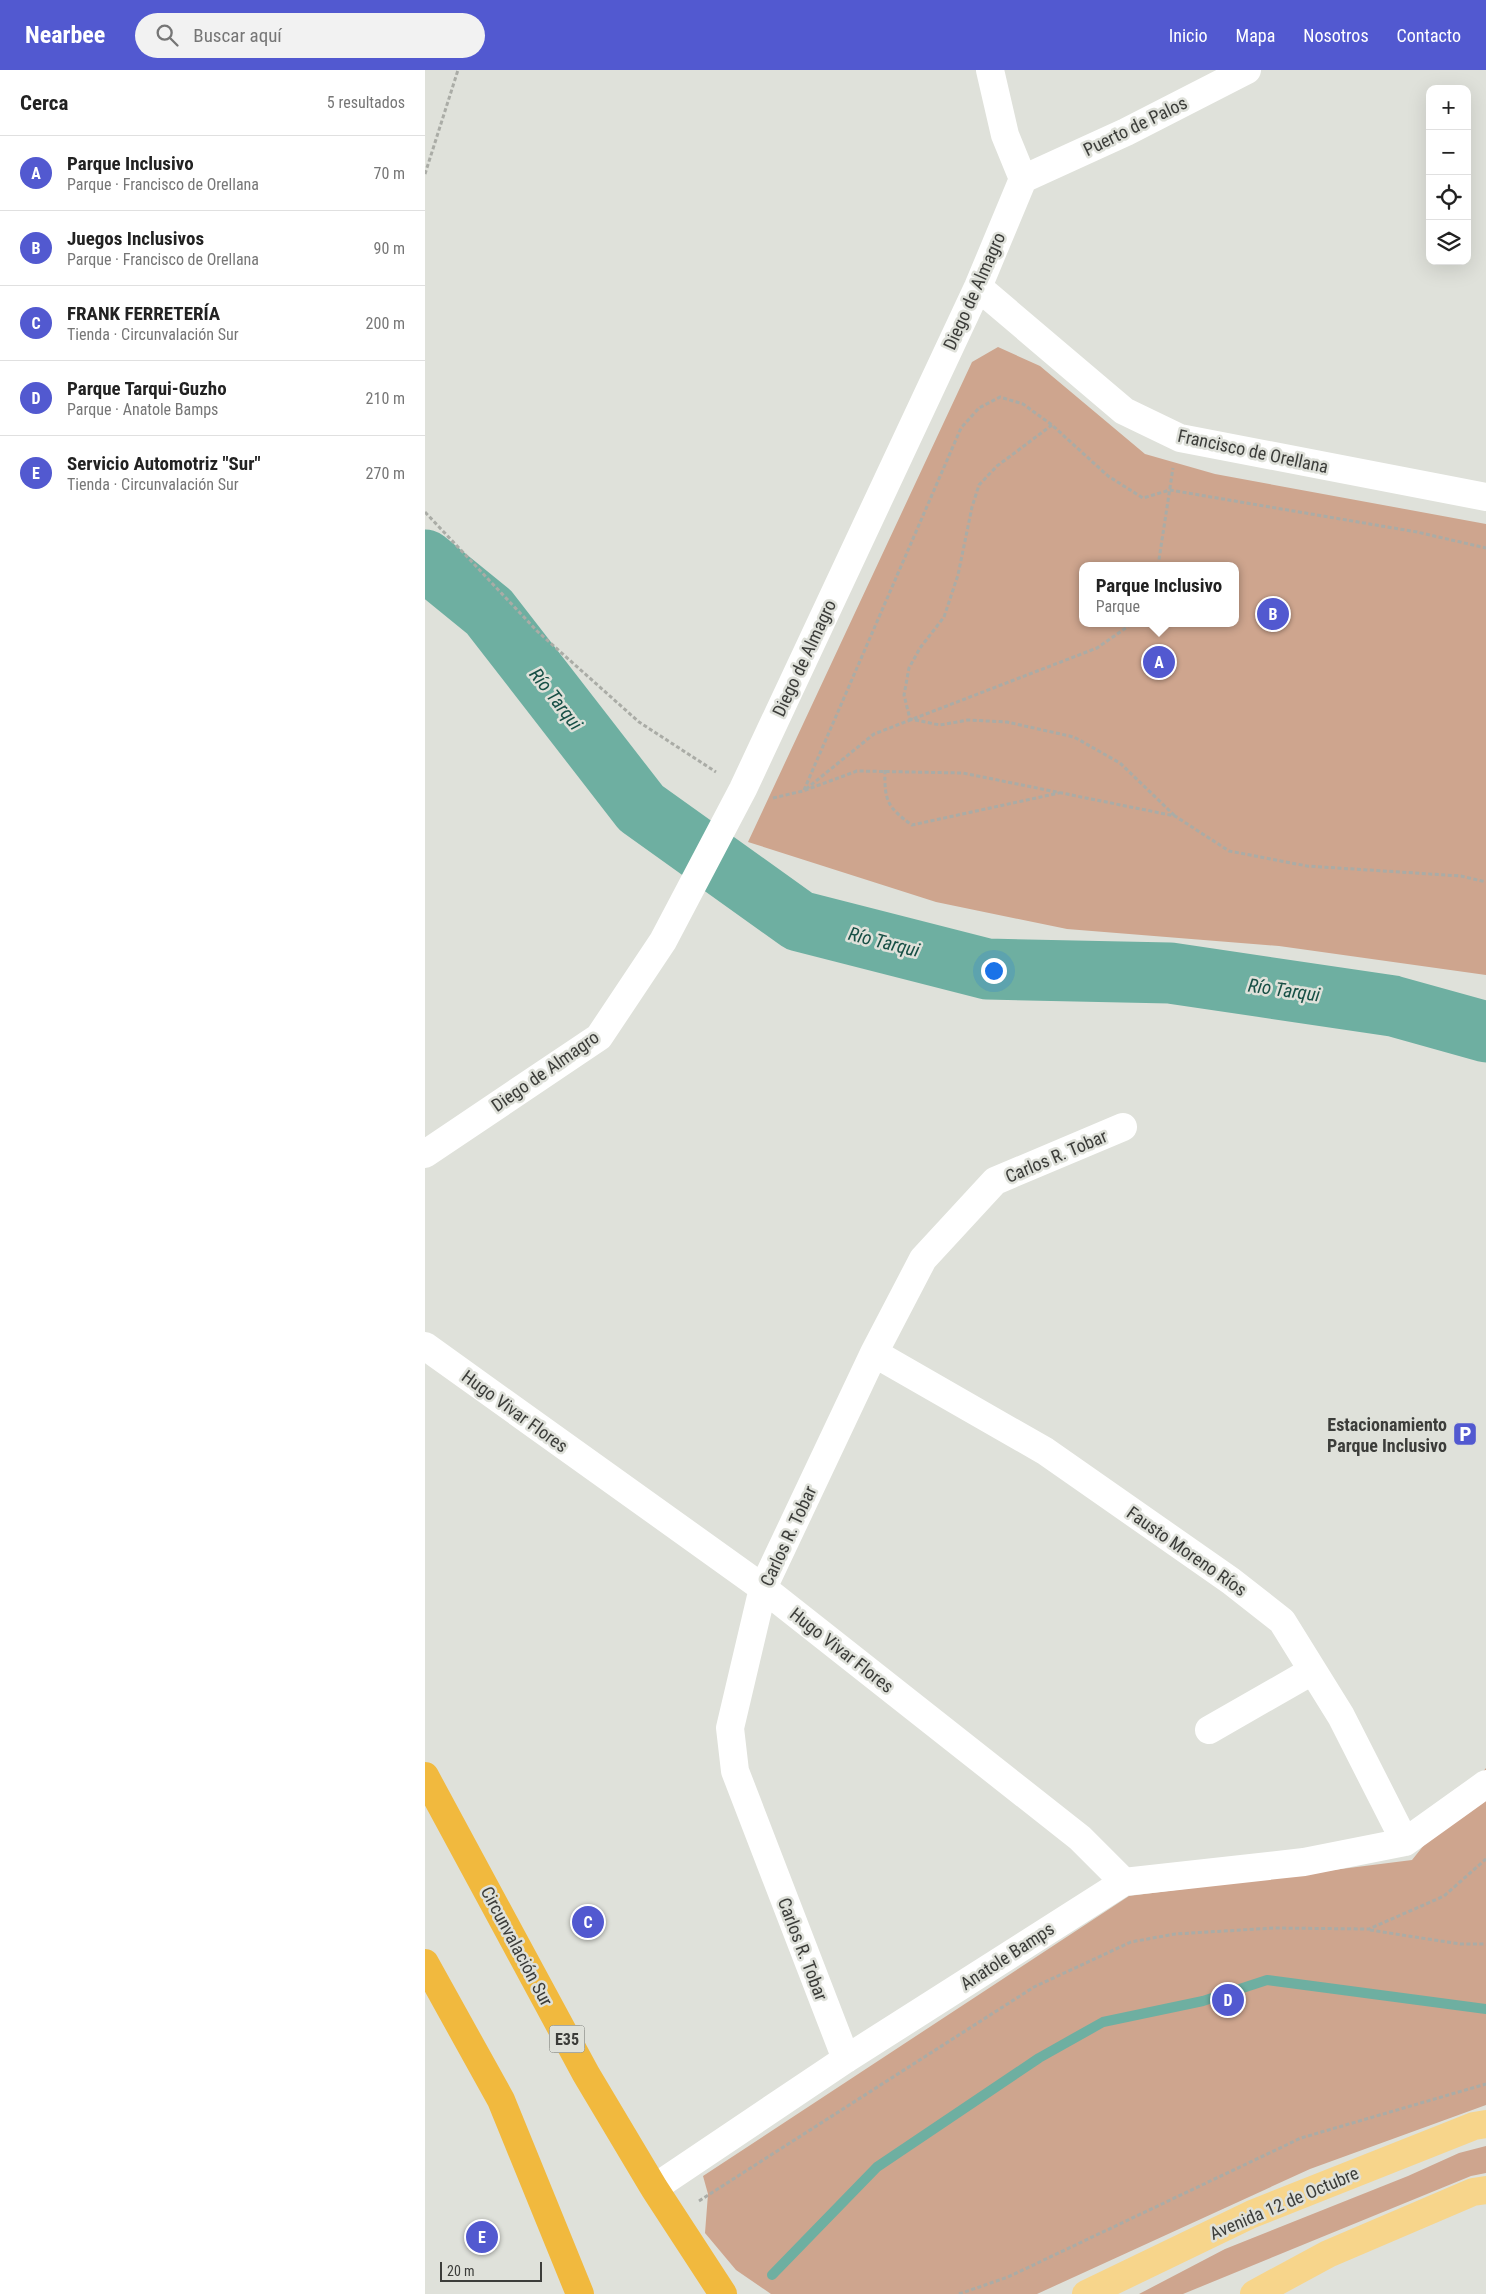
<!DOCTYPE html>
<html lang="es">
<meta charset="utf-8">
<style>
body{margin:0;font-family:"Roboto Condensed",sans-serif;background:#f2f2f2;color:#222}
.controls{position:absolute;right:15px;top:15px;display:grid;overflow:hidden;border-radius:10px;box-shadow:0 5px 20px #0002}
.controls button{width:45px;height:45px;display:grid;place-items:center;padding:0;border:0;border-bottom:1px solid #e0e0e0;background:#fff;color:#222;font:25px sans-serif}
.scale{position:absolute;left:15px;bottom:12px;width:102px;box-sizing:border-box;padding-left:5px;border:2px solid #3c3d3a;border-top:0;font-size:14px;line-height:18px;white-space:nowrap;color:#3c3d3a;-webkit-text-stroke:4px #dfe1da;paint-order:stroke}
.you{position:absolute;left:568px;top:900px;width:18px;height:18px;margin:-12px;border:4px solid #fff;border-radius:50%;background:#1a73e8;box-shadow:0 0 0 8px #1a73e833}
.badge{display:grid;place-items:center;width:32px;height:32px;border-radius:50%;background:#5259d0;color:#fff;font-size:16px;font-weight:700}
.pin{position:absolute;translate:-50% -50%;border:2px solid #fff;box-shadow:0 1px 5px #0006}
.popup{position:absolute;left:654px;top:492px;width:160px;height:65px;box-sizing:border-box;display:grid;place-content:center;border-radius:10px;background:#fff;filter:drop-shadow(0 1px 4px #0005);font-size:16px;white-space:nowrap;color:#767676}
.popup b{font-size:19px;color:#222}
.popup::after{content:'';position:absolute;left:50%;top:100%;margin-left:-10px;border:10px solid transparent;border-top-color:#fff}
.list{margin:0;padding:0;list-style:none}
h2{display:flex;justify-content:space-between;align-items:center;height:65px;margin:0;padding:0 20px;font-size:21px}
h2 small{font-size:16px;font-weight:400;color:#767676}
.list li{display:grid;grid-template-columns:32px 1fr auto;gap:15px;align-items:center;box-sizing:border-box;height:75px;padding:0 20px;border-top:1px solid #e0e0e0}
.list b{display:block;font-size:19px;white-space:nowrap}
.list p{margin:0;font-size:16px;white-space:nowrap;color:#767676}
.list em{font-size:16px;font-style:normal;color:#767676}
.icon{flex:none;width:28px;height:28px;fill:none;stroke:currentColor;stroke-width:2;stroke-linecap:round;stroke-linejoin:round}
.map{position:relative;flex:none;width:1061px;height:2224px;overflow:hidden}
header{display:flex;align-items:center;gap:30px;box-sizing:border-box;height:70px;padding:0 25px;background:#5259d0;color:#fff}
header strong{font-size:24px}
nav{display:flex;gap:28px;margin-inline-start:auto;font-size:18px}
.search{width:350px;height:45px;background:#f2f2f2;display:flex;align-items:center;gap:12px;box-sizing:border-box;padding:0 18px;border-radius:28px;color:#767676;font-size:19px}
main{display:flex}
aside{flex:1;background:#fff}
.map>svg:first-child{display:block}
.green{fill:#cea58e;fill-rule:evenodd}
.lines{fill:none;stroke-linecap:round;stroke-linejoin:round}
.stream{stroke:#6eafa1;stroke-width:10}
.river{stroke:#6eafa1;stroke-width:61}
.path{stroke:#aaaca6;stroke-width:3;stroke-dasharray:4 2.5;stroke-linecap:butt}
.minor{stroke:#fff;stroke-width:28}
.major{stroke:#f7d58b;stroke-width:28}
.highway{stroke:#f1b93e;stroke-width:28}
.labels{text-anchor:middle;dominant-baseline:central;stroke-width:5;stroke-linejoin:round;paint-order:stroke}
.shield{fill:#dfe1da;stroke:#6d6e6a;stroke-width:1}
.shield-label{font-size:16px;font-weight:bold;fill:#3c3d3a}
.street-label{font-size:18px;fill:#3c3d3a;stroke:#dfe1da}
.poi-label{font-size:18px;font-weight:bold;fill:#3c3d3a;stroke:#dfe1da;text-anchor:end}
.water-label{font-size:19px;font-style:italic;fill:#174f45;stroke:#dfe1da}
</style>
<header>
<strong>Nearbee</strong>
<div class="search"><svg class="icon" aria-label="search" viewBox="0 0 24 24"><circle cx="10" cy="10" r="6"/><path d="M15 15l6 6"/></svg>Buscar aquí</div>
<nav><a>Inicio</a><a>Mapa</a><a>Nosotros</a><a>Contacto</a></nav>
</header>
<main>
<aside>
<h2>Cerca<small>5 resultados</small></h2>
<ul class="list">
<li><span class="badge">A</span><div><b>Parque Inclusivo</b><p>Parque · Francisco de Orellana</p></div><em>70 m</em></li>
<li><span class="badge">B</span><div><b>Juegos Inclusivos</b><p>Parque · Francisco de Orellana</p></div><em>90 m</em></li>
<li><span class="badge">C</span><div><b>FRANK FERRETERÍA</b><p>Tienda · Circunvalación Sur</p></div><em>200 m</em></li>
<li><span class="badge">D</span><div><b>Parque Tarqui-Guzho</b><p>Parque · Anatole Bamps</p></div><em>210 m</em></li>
<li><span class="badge">E</span><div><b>Servicio Automotriz &quot;Sur&quot;</b><p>Tienda · Circunvalación Sur</p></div><em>270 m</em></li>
</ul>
</aside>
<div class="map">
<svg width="1061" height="2224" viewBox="0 0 1061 2224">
<rect width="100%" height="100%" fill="#dfe1da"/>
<!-- green -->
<path class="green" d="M573,277L615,296L720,384L790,404L1061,454V905L854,876L642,859L511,832L323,772L547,292ZM658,496H810V553H658Z
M1061,1698V2035L885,2099L612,2224H346L311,2200L280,2163L283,2124L278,2106L704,1826L987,1790Z
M1061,2076V2103L1046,2106L758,2224H714L800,2179L983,2106L1034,2083Z"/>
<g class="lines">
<!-- stream -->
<path class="stream" d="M347,2205L452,2097L614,1988L678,1952L778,1931L842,1910L1061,1939"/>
<!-- river -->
<path class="river" d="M0,490L64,542L216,738L374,851L562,899L745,903L968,936L1061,962"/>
<!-- path -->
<path class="path" d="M0,104L33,0
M627,355L572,396L554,415L547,437L533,505L519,547L495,578L484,598L479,625L485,649L515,655L543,650L582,652L649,667L695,693L750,746
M0,442L112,561L214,652L291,702
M733,496L748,398
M460,700C459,731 463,738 487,755L634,723
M381,719L449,664L672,578L708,553
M379,720L536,358L554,338L575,327L598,334L627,355L683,406L718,428L745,420L992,462L1061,478
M348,728L378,721L432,701L538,703L750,746L804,781L882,796L1036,806L1061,812
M945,1860L1035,1874H1061
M274,2131L609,1917L706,1872L750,1864L849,1858L944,1859L1019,1826L1061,1789
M534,2224L583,2207L876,2068L1061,2014"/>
<!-- minor -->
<path class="minor" d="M598,109L701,62L822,0
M553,217L699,341L755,368L1061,427
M0,1084L174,967L238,871L318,719L553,217L598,109L580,65L565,0
M0,1276L338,1518L655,1768L699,1812
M449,1283L620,1381L806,1511L857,1551L916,1646L980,1772
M784,1660L887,1601
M421,1989L310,1701L305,1658L338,1518L449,1283L498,1189L570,1111L698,1057
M229,2118L421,1989L699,1812L879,1792L980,1772L1061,1714"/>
<!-- major -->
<path class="major" d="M661,2224L827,2144L1049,2056L1061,2054
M829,2224L903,2184L1048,2122L1061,2120"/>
<!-- highway -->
<path class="highway" d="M0,1706L161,2004L229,2118L298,2224
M0,1893L76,2030L155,2224"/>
</g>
<!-- icons -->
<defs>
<symbol id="parking-square" viewBox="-11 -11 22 22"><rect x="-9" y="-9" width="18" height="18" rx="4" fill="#5259d0" stroke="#dfe1da"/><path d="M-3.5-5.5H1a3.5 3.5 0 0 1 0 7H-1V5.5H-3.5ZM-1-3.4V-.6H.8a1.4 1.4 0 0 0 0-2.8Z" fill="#fff"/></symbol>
</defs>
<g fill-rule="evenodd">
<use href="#parking-square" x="1026" y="1350" width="28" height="28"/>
</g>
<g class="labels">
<!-- shield labels -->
<rect class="shield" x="124.5" y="1955.5" width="35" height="27" rx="4"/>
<g class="shield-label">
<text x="142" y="1969">E35</text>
</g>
<!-- street labels -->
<g class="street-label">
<text transform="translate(710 56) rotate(-26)">Puerto de Palos</text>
<text transform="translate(549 221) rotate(-66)">Diego de Almagro</text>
<text transform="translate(828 381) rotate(12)">Francisco de Orellana</text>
<text transform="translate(379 588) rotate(-65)">Diego de Almagro</text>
<text transform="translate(120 1001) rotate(-35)">Diego de Almagro</text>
<text transform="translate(631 1086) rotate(-23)">Carlos R. Tobar</text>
<text transform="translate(90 1341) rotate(36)">Hugo Vivar Flores</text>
<text transform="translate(363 1466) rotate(-65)">Carlos R. Tobar</text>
<text transform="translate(762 1481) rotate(35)">Fausto Moreno Ríos</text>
<text transform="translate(417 1580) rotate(38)">Hugo Vivar Flores</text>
<text transform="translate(92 1876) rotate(62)">Circunvalación Sur</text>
<text transform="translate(378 1879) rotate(69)">Carlos R. Tobar</text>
<text transform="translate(582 1886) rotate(-33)">Anatole Bamps</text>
<text transform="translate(859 2133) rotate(-23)">Avenida 12 de Octubre</text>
</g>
<!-- poi labels -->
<g class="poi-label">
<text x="1022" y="1354">Estacionamiento<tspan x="1022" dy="21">Parque Inclusivo</tspan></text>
</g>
<!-- water labels -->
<g class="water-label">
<text transform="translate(131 629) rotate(52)">Río Tarqui</text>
<text transform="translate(459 872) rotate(14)">Río Tarqui</text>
<text transform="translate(859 920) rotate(8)">Río Tarqui</text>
</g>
</g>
</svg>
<div class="controls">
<button>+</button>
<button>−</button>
<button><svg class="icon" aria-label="locate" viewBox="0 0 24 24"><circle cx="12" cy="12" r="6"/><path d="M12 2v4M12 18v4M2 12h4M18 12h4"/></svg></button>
<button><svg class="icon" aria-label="layers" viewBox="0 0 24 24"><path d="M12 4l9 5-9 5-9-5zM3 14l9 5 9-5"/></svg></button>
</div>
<div class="scale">20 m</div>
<div class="you"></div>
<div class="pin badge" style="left:734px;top:592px">A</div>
<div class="popup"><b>Parque Inclusivo</b>Parque</div>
<div class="pin badge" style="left:848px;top:544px">B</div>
<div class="pin badge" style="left:163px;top:1852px">C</div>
<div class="pin badge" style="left:803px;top:1930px">D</div>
<div class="pin badge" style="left:57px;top:2167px">E</div>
</div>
</main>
